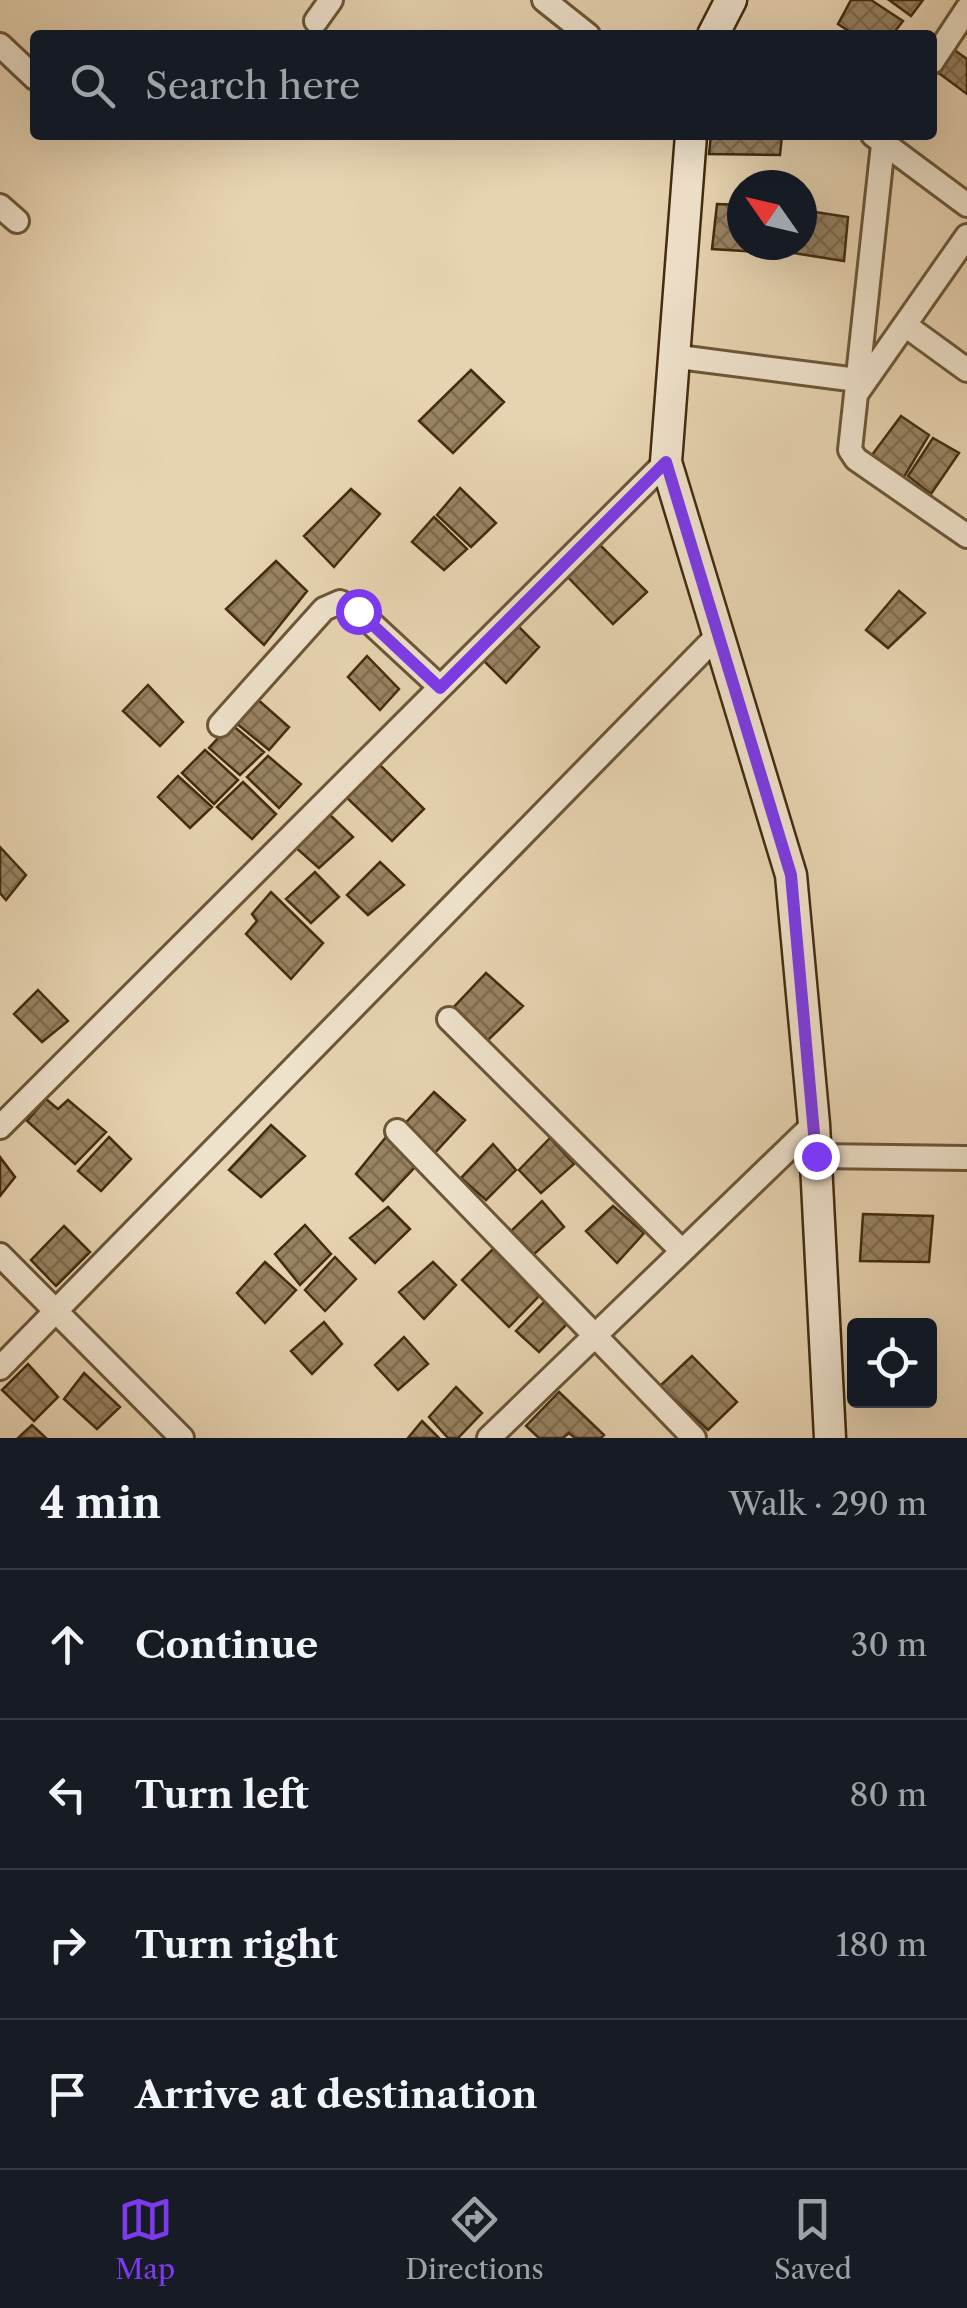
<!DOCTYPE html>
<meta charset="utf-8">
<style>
body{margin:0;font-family:"Libre Caslon Text",serif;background:#242831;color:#f1f3f6}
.controls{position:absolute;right:30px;bottom:30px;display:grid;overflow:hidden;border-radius:10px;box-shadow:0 10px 40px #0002}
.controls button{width:90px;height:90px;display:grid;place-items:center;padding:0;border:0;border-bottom:2px solid #363941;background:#171b24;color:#f1f3f6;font:50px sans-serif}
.compass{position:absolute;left:727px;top:170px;width:90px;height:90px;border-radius:50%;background:#171b24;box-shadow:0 10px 40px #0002;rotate:304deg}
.stop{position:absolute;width:30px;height:30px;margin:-22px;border:8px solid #7c3aed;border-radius:50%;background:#fff}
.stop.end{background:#7c3aed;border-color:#fff;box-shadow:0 2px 10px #0008}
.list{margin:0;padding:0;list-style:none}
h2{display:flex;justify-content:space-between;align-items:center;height:130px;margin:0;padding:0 40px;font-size:42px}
h2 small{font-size:32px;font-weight:400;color:#9ea1a6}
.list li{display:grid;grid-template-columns:65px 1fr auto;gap:30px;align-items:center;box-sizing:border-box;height:150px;padding:0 40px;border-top:2px solid #363941}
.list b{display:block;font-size:38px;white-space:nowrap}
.list em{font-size:32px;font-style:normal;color:#9ea1a6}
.icon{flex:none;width:55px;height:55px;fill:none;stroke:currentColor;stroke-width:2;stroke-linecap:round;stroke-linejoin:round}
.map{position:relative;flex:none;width:967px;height:1438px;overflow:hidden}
.search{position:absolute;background:#171b24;box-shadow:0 10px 40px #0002;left:30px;right:30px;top:30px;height:110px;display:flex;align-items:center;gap:25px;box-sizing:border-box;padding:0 35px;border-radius:10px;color:#9ea1a6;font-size:38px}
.sheet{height:730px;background:#171b24}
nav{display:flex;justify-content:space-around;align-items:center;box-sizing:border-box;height:140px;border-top:2px solid #363941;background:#171b24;font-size:28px;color:#9ea1a6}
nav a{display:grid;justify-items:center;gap:5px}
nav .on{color:#7c3aed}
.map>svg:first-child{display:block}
.building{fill:url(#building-cross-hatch);stroke:#422c0e;stroke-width:2.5}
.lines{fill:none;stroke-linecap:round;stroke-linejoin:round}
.street-casing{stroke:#6b5637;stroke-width:28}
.secondary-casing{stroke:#422c0e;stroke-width:35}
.street{stroke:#efe2cc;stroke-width:22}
.secondary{stroke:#efe2cc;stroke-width:30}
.route{stroke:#7c3aed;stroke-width:12}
</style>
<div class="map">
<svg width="967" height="1438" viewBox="0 0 967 1438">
<defs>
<pattern id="building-cross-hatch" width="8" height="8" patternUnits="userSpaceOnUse" patternTransform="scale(2.5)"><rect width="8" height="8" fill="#988363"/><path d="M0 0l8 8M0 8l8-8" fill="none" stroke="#7e6b50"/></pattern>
</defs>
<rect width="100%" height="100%" fill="#e7d3b1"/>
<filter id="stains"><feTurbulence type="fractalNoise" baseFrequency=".002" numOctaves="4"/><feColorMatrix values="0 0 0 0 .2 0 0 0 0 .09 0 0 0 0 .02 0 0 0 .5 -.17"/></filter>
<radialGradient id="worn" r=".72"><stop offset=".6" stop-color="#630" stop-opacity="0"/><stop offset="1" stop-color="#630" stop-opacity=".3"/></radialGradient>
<!-- building -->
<path class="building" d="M851,0H871L903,21L892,35H855L838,24Z
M889,0H923L911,16Z
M953,49L967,59V94L936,71Z
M711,135H782L780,155L709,154Z
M717,204L742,205V245H775L774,253L712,249Z
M802,210L848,217L844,261L787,252V245H802Z
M471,370L504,402L453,453L419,421Z
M901,416L929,435L904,477L872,455Z
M933,438L959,453L931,494L908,476Z
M460,488L496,523L471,547L437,515Z
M351,489L380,514L334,567L304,536Z
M434,517L467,549L444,570L412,542Z
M597,542L647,592L613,624L564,573Z
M276,561L307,591L264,645L226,609Z
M899,591L925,613L888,648L866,630Z
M515,623L539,647L506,683L480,657Z
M367,656L399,689L380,710L348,677Z
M148,685L183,722L160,746L123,711Z
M256,698L289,727L269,750L235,722Z
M231,724L264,752L240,775L209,748Z
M205,750L238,780L214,804L182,773Z
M268,756L301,784L279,808L247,777Z
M376,761L424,809L392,841L344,795Z
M178,776L212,807L190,828L158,797Z
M243,782L276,814L252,839L217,807Z
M329,814L353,837L319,868L294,846Z
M0,847L26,875L6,900L0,893Z
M380,862L404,885L368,915L347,895Z
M315,872L339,897L311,923L286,899Z
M271,892L323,943L291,979L246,934L257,921L252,914Z
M486,973L523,1006L485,1043L451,1010Z
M38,990L68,1021L42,1042L14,1014Z
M434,1092L465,1120L432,1156L401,1128Z
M46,1099L58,1109L68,1100L106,1132L75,1164L27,1121Z
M271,1125L305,1156L261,1197L229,1170Z
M109,1137L131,1159L101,1191L78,1171Z
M386,1137L416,1166L383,1201L356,1174Z
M550,1138L574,1164L541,1193L519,1170Z
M493,1144L516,1170L486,1200L461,1178Z
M0,1157L15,1177L0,1196Z
M542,1201L564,1227L533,1255L509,1233Z
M613,1206L644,1233L617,1263L586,1231Z
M388,1207L410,1229L375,1263L350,1238Z
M863,1214L933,1216L929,1262L860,1261Z
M305,1225L331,1254L300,1285L275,1254Z
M64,1226L90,1252L56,1286L31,1260Z
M493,1249L541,1294L509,1327L462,1280Z
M335,1257L356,1279L325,1311L305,1290Z
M265,1262L296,1290L265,1323L237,1293Z
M433,1262L456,1285L424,1319L399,1292Z
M546,1300L570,1321L539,1352L516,1331Z
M324,1322L342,1344L312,1374L291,1351Z
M404,1337L428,1364L398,1390L375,1365Z
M692,1356L737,1402L708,1430L660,1386Z
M28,1364L58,1397L34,1421L2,1390Z
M84,1373L120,1407L97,1429L64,1399Z
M456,1387L482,1413L458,1438H448L429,1417Z
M559,1392L604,1435L601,1438H575L569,1433L563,1438H539L526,1426Z
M422,1421L439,1438H408Z
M32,1425L46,1438H18Z"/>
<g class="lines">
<defs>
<path id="street" d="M544,0L588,35
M316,21L331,0
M0,45L35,78
M932,62L967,9
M873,135L967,205
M884,135L850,450L856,459L967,536
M0,206L17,221
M905,325L967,370
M671,356L857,380
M857,393L967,236
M220,725L324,609L340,602L358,611L440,687
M449,1019L682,1251
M0,1127L666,462
M397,1131L694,1438
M816,1156L967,1158
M0,1255L182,1438
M0,1368L719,634
M489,1438L814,1124"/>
<path id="secondary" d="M713,35L731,0
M691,135L666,462L791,875L814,1124L830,1438"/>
</defs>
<!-- street casing -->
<use href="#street" class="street-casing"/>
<!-- secondary casing -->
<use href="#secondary" class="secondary-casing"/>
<!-- street -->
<use href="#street" class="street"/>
<!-- secondary -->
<use href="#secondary" class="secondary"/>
</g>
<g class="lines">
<!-- route -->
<path class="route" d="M358,611L440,688L666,462L791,875L816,1156"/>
</g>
<rect width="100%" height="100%" filter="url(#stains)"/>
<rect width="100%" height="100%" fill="url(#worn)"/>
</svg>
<div class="controls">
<button><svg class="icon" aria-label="locate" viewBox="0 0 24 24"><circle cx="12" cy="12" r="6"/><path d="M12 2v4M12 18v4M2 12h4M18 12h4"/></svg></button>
</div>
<svg class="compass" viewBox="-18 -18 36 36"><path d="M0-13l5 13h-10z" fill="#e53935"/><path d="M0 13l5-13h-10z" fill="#9ea1a6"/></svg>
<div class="stop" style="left:358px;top:611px"></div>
<div class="stop end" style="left:816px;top:1156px"></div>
<div class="search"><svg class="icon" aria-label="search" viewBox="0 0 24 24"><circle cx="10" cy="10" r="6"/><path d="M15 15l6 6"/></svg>Search here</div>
</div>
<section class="sheet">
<h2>4 min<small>Walk · 290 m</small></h2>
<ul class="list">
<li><svg class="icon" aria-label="ahead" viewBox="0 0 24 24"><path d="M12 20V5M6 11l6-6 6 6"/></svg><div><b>Continue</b></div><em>30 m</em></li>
<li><svg class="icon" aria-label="left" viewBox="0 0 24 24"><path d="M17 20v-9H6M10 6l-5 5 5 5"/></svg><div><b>Turn left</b></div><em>80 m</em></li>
<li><svg class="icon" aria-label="right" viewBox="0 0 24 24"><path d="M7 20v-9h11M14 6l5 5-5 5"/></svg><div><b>Turn right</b></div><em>180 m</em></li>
<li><svg class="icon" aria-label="arrive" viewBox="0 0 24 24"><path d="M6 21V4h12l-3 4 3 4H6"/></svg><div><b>Arrive at destination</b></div></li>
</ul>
</section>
<nav>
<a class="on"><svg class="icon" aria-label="map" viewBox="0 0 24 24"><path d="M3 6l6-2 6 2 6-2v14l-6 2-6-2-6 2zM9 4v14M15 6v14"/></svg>Map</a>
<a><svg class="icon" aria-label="directions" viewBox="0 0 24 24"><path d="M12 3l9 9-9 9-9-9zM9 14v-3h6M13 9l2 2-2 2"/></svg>Directions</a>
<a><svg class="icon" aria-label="saved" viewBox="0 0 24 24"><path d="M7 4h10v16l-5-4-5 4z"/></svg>Saved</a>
</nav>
